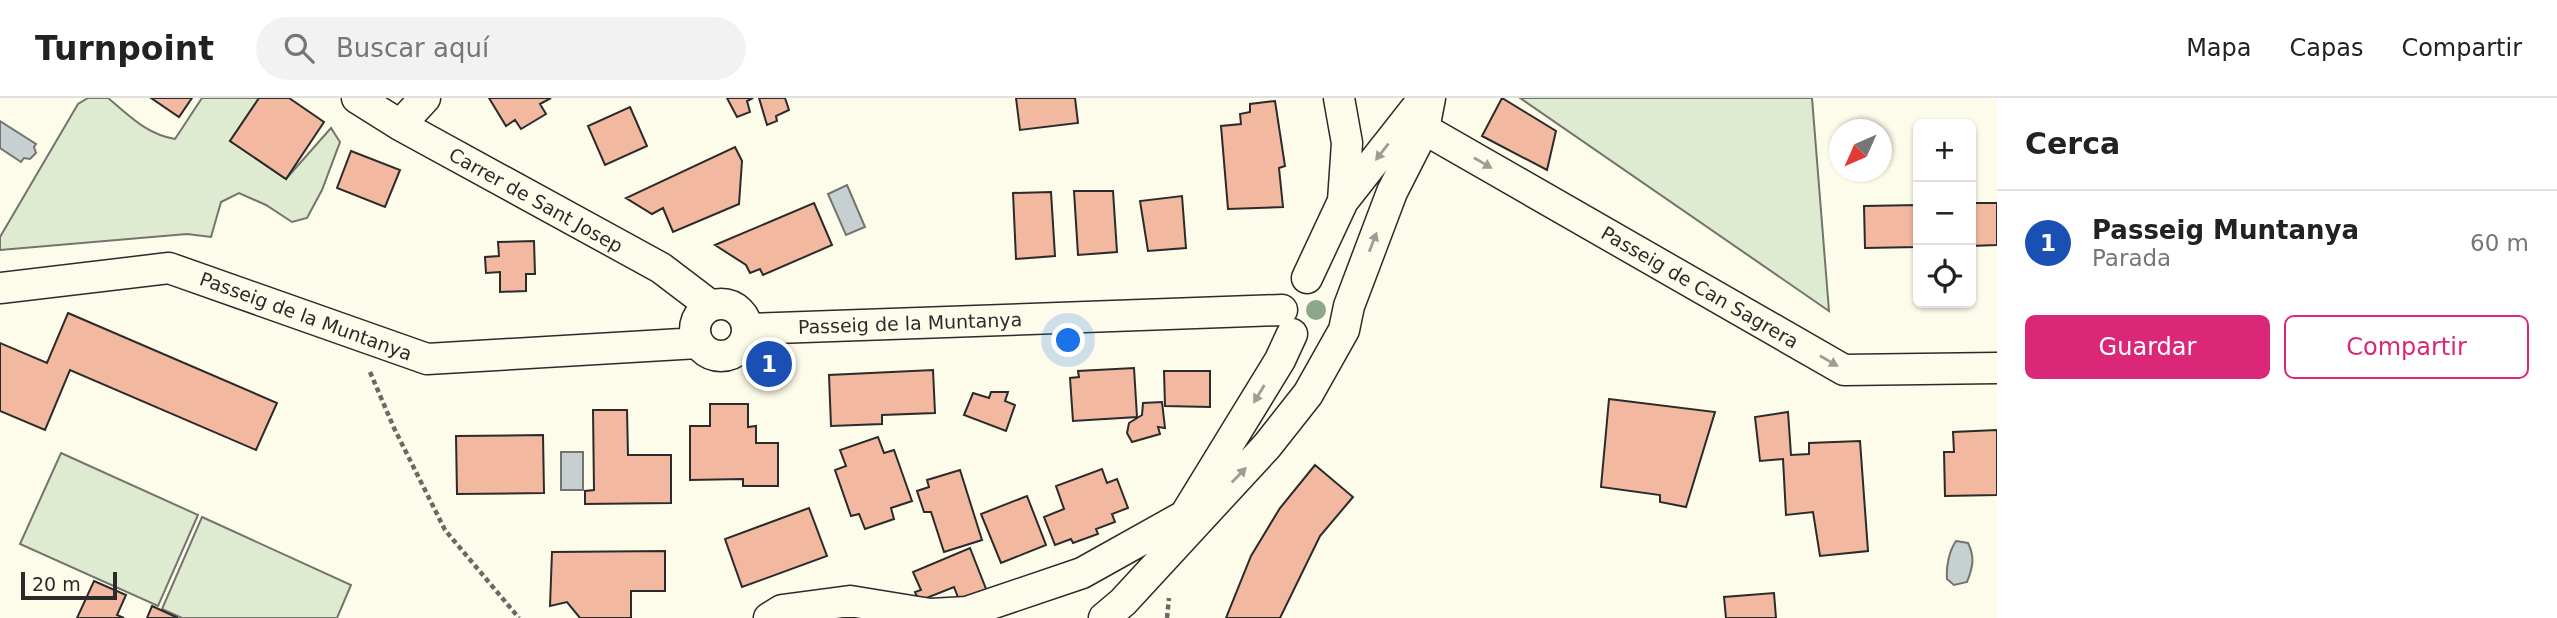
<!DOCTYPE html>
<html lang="es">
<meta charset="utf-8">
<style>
body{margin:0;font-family:"DejaVu Sans",sans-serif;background:#f2f2f2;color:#222}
.controls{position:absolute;right:21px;top:21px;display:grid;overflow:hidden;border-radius:10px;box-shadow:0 2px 5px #0004}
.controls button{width:63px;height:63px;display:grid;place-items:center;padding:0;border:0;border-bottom:2px solid #e0e0e0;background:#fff;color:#222;font:35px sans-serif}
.compass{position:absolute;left:1829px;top:21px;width:63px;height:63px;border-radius:50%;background:#fff;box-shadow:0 2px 5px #0004;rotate:225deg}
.scale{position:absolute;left:21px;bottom:18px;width:96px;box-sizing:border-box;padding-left:7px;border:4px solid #2b2b2b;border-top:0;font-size:19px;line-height:24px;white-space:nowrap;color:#2b2b2b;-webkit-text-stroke:5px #fdfbea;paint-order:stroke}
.you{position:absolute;left:1069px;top:243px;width:24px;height:24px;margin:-18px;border:5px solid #fff;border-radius:50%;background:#1a73e8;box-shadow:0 0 0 10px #1a73e833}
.badge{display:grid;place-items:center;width:46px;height:46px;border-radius:50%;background:#db2777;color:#fff;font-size:23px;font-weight:700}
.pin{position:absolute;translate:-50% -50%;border:4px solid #fff;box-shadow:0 2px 7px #0006}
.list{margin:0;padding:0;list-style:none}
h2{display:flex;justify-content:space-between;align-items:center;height:91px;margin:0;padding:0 28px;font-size:30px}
h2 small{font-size:23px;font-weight:400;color:#767676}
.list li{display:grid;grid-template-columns:46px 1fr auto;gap:21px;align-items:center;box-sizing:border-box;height:105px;padding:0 28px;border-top:2px solid #e0e0e0}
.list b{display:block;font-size:26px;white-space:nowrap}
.list p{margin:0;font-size:23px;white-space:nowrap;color:#767676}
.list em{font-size:23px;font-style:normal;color:#767676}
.actions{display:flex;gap:14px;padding:21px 28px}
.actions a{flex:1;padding:16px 0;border:2px solid #db2777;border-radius:10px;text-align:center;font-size:24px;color:#db2777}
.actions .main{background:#db2777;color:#fff}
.icon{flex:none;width:38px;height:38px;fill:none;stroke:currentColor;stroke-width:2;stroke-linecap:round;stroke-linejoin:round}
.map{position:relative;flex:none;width:1997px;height:520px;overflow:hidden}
header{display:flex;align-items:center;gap:42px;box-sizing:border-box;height:98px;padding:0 35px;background:#fff;border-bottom:2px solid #e0e0e0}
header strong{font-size:33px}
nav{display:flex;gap:38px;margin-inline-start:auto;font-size:24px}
.search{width:490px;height:63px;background:#f2f2f2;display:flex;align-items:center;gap:18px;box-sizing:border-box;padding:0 24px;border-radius:38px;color:#767676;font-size:26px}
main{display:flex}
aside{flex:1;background:#fff}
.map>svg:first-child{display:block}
.green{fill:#deebd1;stroke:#74746e;stroke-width:2}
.water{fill:#c7d0d0;stroke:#74746e;stroke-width:2}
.building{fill:#f2b8a0;stroke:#2b2b2b;stroke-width:2}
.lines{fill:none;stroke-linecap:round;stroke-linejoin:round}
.street-casing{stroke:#2b2b2b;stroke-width:33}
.path{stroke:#6a6964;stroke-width:4.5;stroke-dasharray:5 3.5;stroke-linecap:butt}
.street{stroke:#fdfbea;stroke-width:30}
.tree{fill:#8ea78a}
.oneway{fill:#9e9d94}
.labels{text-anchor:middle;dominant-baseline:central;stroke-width:5;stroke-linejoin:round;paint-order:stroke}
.street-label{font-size:19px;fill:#2b2b2b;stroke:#fdfbea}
</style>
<header>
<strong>Turnpoint</strong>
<div class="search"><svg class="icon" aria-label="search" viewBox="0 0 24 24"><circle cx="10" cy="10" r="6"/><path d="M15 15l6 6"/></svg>Buscar aquí</div>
<nav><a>Mapa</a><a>Capas</a><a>Compartir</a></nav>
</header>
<main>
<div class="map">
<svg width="1997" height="520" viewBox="0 0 1997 520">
<rect width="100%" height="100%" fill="#fdfbea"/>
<!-- green -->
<path class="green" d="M88,0H108C130,18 146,36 175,41L202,0H259L230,43L286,81L331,30L340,44L322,92L307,120L292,124L266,107L239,95L221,104L211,139L187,136L0,152V139L78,6Z
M1520,0H1812L1829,213Z
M61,355L198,417L158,508L20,446Z
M202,419L351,487L337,520H182L162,511Z"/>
<!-- water -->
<path class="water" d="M0,23L36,46L34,49L36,55L30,61L24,60L21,64L0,50Z
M847,87L865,129L846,137L828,96Z
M561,354H583V392H561Z
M1956,443L1968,445C1975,459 1973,469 1967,484L1954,487L1947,481C1946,469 1949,453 1956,443Z"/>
<!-- building -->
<path class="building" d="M151,0H192L179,19Z
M259,0H289L324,24L286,81L230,43Z
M489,0H551L540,6L546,16L521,31L515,22L506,28Z
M727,0H753L747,3L750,14L737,19Z
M759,0H785L789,12L776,18L777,23L767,27Z
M1016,0H1075L1078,25L1020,32Z
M1502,0L1556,33L1547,72L1482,38Z
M1275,3L1285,68L1279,70L1283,109L1228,111L1221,28L1241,26L1240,16L1250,14V6Z
M630,9L647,48L605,67L588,28Z
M735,49L742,63L739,106L673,134L663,110L652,116L626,100Z
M351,53L400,72L385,109L337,90Z
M1074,93H1113L1117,154L1078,157Z
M1051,94L1055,158L1016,161L1013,95Z
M1182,98L1186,150L1148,153L1140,103Z
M814,105L832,147L763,177L760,171L750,175L746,167L715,147Z
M1971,105H1997V147L1971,148Z
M1918,107V149L1865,150L1864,108Z
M534,143L535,176H526V193L500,194V174L486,175L485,159L499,158L498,144Z
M68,215L277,305L256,352L70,272L45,332L0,313V245L47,265Z
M1134,270L1137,319L1073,323L1070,280L1079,279L1078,273Z
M933,272L935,315L882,317V326L831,328L829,277Z
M1164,273H1210V309L1165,308Z
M991,294H1008L1005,303L1015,307L1006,333L964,317L973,295L989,300Z
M1609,301L1715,314L1686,409L1660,404V397L1601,389Z
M1162,304L1165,330L1158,329L1160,336L1132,344L1127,335L1129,325L1142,317L1143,305Z
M710,306H748V329L756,328V345H778V388H743V381L690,382V328H710Z
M593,312H627L628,357H671V405L585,406V393L594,392Z
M1788,314L1791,357L1809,356V345L1860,343L1868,453L1820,458L1813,414L1786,417L1783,361L1760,363L1755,319Z
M1997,332V397L1945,398L1944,354H1954L1953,334Z
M543,337L544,395L457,396L456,338Z
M878,339L884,355L894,352L912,403L891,410L894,421L865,431L859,416L851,418L835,372L846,368L840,352Z
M1315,367L1353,399L1320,438L1280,520H1226L1251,458L1280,410Z
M1102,371L1107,385L1117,381L1128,410L1112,416L1115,424L1096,431L1098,436L1073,445L1071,441L1055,447L1044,419L1064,411L1056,388Z
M960,372L982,442L944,454L931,414H924L917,393L929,389L927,382Z
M1027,398L1046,447L1001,465L981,416Z
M809,410L827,458L742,489L725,441Z
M970,450L988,496L961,507L954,489L919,503L915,494L921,492L913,474Z
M665,453V493H631V520H580L567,504L550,508L552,454Z
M94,483L126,497L117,517L124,520H77Z
M1774,495L1776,520H1726L1724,499Z
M152,508L178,520H147Z"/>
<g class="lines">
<defs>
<path id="street" d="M357,0L400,27L661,170L711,208
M1339,0L1347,45L1343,103
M400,27L425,0
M1424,31L1844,272L1997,270
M1307,180L1343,103L1424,0
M0,190L169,170L427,261L698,245
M695 232a26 26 0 1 1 52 0a26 26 0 1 1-52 0Z
M748,231L1282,212
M1185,417L1280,262L1292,236
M769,520L782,512L850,503L930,516L967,514L1082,475L1184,418
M1104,520L1123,504L1267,348L1308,296L1344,232L1349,208L1392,94L1424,31L1430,0"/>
</defs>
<!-- street casing -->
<use href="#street" class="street-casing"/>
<!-- path -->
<path class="path" d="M370,274L394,330L445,432L519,520
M1167,520L1169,500"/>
<!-- street -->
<use href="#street" class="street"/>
</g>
<!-- trees -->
<circle class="tree" cx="1316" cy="212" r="10"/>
<!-- one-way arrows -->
<defs><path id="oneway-solid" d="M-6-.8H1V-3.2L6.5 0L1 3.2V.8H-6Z" transform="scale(1.75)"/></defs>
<g class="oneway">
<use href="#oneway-solid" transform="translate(1382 54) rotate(128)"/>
<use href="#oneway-solid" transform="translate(1483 65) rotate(30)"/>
<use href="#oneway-solid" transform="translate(1373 144) rotate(-69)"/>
<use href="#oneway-solid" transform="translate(1829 263) rotate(30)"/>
<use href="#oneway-solid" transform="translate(1259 296) rotate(121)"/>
<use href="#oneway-solid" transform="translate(1239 377) rotate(-46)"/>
</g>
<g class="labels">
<!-- street labels -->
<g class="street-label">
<text transform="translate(536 102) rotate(29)">Carrer de Sant Josep</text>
<text transform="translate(1700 189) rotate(30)">Passeig de Can Sagrera</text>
<text transform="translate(306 218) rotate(20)">Passeig de la Muntanya</text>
<text transform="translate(910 225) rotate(-2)">Passeig de la Muntanya</text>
</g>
</g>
</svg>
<div class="controls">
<button>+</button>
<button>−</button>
<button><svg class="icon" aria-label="locate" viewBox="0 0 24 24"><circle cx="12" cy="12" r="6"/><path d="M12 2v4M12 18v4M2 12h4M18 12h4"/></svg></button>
</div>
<svg class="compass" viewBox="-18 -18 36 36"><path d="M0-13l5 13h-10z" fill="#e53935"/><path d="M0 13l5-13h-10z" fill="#767676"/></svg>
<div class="scale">20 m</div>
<div class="you"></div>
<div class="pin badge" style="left:769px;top:266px;background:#1a4fb4">1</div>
</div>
<aside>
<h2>Cerca<small></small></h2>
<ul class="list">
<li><span class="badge" style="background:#1a4fb4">1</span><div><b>Passeig Muntanya</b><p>Parada</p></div><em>60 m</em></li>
</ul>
<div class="actions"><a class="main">Guardar</a><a>Compartir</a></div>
</aside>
</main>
